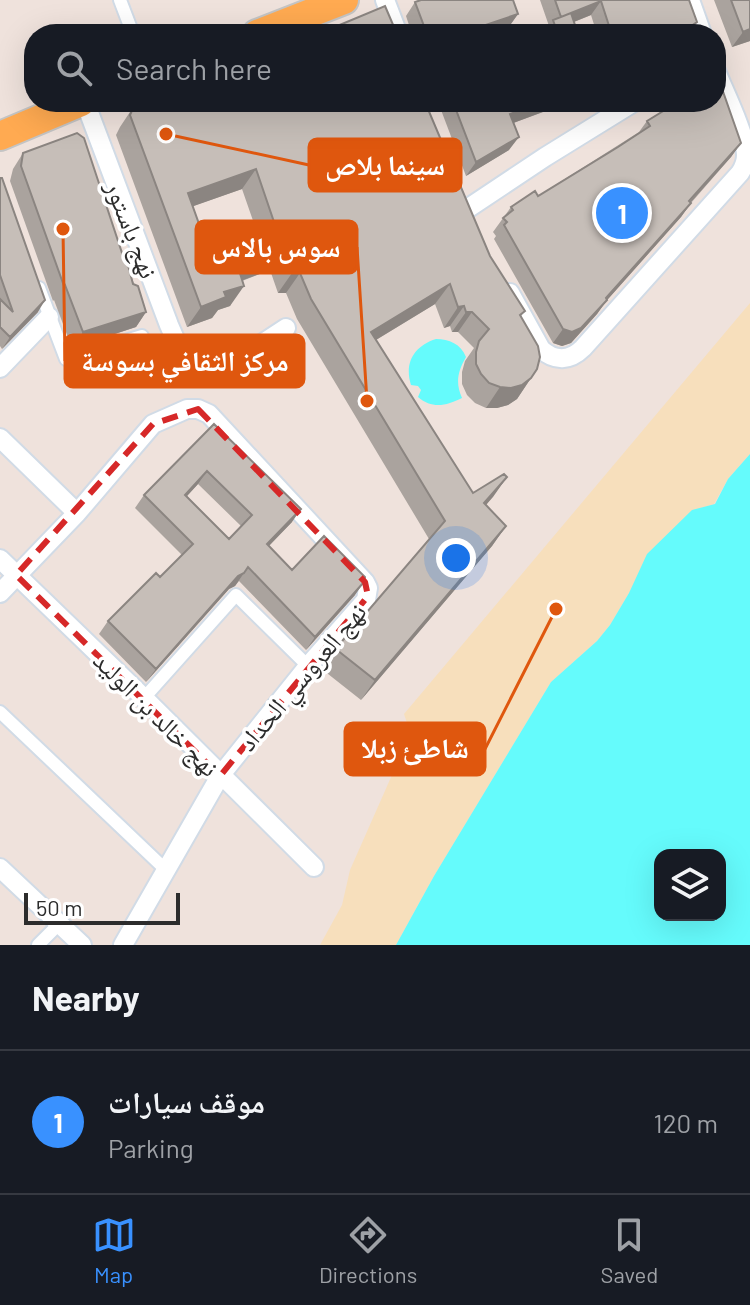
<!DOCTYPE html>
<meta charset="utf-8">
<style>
body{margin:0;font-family:Barlow,"Noto Naskh Arabic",sans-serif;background:#20242c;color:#f1f3f6}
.controls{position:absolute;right:24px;bottom:24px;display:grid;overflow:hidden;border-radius:16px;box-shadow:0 8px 32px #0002}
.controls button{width:72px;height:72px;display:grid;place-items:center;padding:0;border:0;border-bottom:2px solid #363941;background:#171b24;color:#f1f3f6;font:40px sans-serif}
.scale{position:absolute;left:24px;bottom:20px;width:156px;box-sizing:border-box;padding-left:8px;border:4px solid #2c2c2c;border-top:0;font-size:22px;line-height:28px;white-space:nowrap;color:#2c2c2c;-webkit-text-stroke:6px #fff;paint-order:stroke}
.you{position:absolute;left:456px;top:558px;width:28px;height:28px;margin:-20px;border:6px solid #fff;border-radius:50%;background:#1a73e8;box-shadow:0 0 0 12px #1a73e833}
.badge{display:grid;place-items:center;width:52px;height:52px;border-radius:50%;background:#3991ff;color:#fff;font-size:26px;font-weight:700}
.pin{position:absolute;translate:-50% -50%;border:4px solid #fff;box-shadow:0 2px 8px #0006}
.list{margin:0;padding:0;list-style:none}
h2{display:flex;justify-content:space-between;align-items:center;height:104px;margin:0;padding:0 32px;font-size:34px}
h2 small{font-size:26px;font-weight:400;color:#9ea1a6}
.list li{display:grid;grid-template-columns:52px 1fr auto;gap:24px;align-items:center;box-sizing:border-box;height:144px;padding:0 32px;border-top:2px solid #363941}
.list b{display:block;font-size:30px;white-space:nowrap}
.list p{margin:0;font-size:26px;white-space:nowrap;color:#9ea1a6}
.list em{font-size:26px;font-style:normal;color:#9ea1a6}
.icon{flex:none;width:44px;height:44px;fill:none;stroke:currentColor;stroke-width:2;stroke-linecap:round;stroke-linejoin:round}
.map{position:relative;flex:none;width:750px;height:945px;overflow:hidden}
.search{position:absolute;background:#171b24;box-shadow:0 8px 32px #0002;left:24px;right:24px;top:24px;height:88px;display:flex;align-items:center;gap:20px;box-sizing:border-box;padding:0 28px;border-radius:32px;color:#9ea1a6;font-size:30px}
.sheet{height:248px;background:#171b24}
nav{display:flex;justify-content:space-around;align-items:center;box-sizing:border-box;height:112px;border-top:2px solid #363941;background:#171b24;font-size:22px;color:#9ea1a6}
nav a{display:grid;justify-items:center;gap:4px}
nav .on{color:#3991ff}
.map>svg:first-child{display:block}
.sand{fill:#f7dfbc}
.water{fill:#65fbfc;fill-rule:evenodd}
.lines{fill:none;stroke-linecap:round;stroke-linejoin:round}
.pedestrian-casing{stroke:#d1dbe6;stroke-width:16}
.minor-casing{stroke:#d1dbe6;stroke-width:22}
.primary-casing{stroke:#c4c4c4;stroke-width:32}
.pedestrian{stroke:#fff;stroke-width:12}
.minor{stroke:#fff;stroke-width:18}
.primary{stroke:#ffaa51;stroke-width:28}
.wall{fill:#aaa39e;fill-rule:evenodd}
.shaded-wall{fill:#8b8581}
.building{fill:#c6beb8;stroke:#8b8581;stroke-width:2;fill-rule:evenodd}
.marked{fill:none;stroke:#d62828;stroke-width:6;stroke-dasharray:16 10;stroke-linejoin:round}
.labels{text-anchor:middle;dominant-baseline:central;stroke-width:7;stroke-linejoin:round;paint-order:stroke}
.street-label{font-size:26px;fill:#2c2c2c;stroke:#fff}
.leader{fill:none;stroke:#df570e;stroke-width:3}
.callout-dot{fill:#df570e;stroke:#fff;stroke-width:3}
.callout{fill:#df570e;stroke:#df570e;stroke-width:3}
.callout-label{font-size:28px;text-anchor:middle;font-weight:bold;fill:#fff}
</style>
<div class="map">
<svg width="750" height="945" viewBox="0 0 750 945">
<rect width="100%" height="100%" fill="#efe2dc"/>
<!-- sand -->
<path class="sand" d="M750,303V454L728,479L714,504L692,511L629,593L610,625L597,641L551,682L434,876L396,945H320L342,905L350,870L407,741L408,726L404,714Z"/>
<!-- water -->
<path class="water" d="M436,339C449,339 461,344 466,357C458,371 455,382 462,398C446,406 432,409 418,397L421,390L418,386L411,385C404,363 414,346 436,339Z
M750,454V945H396L434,876L551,682L597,641L610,625L629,593L647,554L692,510L715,504L728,479ZM720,855V915H660V855Z"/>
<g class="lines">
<defs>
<path id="pedestrian" d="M120,0L133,34
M39,288L66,359L142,336
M144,698L236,595L308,666
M0,712L165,869
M38,945L60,923"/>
<path id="minor" d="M385,0L398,34
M690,0L702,34
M85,102L169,325L182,355L195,366L209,371L222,370L286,328
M464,211L545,157L634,102
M510,293L541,349C555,362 570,361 583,348L740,173C744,167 746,162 746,155C746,135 724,91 716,71
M0,368L49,317
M0,438L77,513
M0,559L144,698L314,867
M0,593L77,513L153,424L187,409H198L209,414L365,582L368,588L366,600L308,666L220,776L123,945
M0,868L82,945"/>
<path id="primary" d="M257,34L344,0
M0,136L81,102"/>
</defs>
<!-- pedestrian casing -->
<use href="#pedestrian" class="pedestrian-casing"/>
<!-- minor casing -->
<use href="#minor" class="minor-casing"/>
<!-- primary casing -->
<use href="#primary" class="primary-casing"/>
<!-- pedestrian -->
<use href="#pedestrian" class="pedestrian"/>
<!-- minor -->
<use href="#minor" class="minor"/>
<!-- primary -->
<use href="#primary" class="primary"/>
</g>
<!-- wall -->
<path class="wall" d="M540,0H689L697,22L688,34H597L591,15L574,22L578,34H543L549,26Z
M714,0H750V41L732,47Z
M415,2L518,14L508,28L490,34H412L406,16Z
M438,102H582L570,109L568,103L513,123L509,150L466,176Z
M134,106L490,256L525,311L521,316L531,378L517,399L508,405L497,408H486L475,403L467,395L462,384V372L465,361L474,348L458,332H452L450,326L444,328L435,304L376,340L473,493L507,477L486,505L506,526L492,546L361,700L323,670L325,669L323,667L337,647L429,539L297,319L286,293H278L270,270L242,281L230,306L218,310L212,318L187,327L116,135L120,127ZM242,189L257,232L208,249L193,206Z
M647,121L741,143L731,157L691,203L681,217L607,300L597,314L571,343L562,346L553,343L494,239L496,236L493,232L511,207L538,196L639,132Z
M23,153L125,262L146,312L136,327L72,348L54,300L53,301L10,181L13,169Z
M0,178L38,312L2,349L0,346Z
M214,424L292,522L269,546L292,570L355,595L306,650L239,581L235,586L229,589L146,682L99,634L108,621L160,577L182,555L135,508L144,495ZM198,484L241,526L229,539L187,496Z"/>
<!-- shaded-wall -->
<path class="shaded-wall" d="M601,1L591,15L556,29L561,17Z
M518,14L508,28L490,34H475L480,27Z
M697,22L688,34H679Z
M750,29V41L732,47L743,32Z
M542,102H569L500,128L510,114Z
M575,102H582L570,109Z
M519,137L509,150L466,176L476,162Z
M741,143L731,157L681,213L691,203L681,217L601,307L607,300L597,314L571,343L562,346L553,343L563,329L606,298Z
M256,169L242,189L174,213L188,193Z
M284,250L270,270L224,287L238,267Z
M292,273H300L286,293H278Z
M450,284L435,304L356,352L371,332Z
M244,286L230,306L218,310L212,318L187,327L201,307L224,292Z
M45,300L38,312L2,349L10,337Z
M464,306L450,326L444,328L458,307Z
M146,312L136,327L72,348L83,332Z
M466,312H472L458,332H452Z
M531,378L517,399L508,405L497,408H486L500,387Z
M207,471L198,484L176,508L185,495Z
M507,477L493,497L470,523L484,503Z
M301,509L292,522L258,557L267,544Z
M506,526L492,546L361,700L375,680Z
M244,573L235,586L229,589L146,682L156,669L238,576Z
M364,582L355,595L306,650L315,637Z"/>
<!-- building -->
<path class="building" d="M421,0H513L518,14L480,27L482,34H427L415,2Z
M555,0H689L697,22L679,34H607L611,32L601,1L561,17Z
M731,0H750V29L743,32Z
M385,6L397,34H318Z
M571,13L578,34H558L553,20Z
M716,83H720L741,143L689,201L691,203L606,298L607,300L581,328L572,332L563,329L504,225L507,222L503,218L513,210L511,207L535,191L538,196L618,147L650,126L647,121L678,102H716Z
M146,102H425L490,256L525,311L520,315L538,346L540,357L537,369L531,378L522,385L511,388L500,387L489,383L481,374L476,364V352L479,341L489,329L472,312H466L464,306L458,307L450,284L371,332L473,493L504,474L507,477L484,503L506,526L375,680L337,650L339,649L337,647L445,521L311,299L300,273H292L284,250L238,267L244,286L224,292L226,297L201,307L130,115L134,106ZM256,169L275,225L208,249L188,193Z
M453,102H542L510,114L519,137L476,162Z
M77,133L84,138L125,262L128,265L133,284L138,286L146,312L83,332L65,285L64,286L21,166L23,153Z
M0,178H2L45,300L10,337L0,327V299L13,312L0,275Z
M214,424L301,509L267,544L292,570L324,536L365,577L364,582L315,637L248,567L244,573L238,576L156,669L108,621L156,573L160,577L193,544L144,495ZM207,471L252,515L229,539L185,495Z"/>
<!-- marked area -->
<path class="marked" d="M198,409L365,582L368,596L220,776L16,575L153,424Z"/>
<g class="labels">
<!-- street labels -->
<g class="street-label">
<text transform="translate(133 229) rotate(69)">نهج باستور</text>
<text transform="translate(301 676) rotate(-50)">نهج العروسي الحداد</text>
<text transform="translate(157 713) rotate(45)">نهج خالد بن الوليد</text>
</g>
</g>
<!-- callouts -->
<path class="leader" d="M166 134L309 165M367 401L357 247M63 229L65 361M556 609L485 749"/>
<g class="callout-dot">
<circle cx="166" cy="134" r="8"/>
<circle cx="367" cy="401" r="8"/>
<circle cx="63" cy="229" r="8"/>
<circle cx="556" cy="609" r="8"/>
</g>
<g class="callout">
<rect x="309" y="139" width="152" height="52" rx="8"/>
<rect x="196" y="221" width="161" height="52" rx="8"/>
<rect x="65" y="335" width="239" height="52" rx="8"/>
<rect x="345" y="723" width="140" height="52" rx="8"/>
</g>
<g class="callout-label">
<text x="385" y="175">سينما بلاص</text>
<text x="276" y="257">سوس بالاس</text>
<text x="185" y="371">مركز الثقافي بسوسة</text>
<text x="415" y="758">شاطئ زبلا</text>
</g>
</svg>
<div class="controls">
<button><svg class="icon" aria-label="layers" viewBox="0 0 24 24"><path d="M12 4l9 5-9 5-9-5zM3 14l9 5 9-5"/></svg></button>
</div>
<div class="scale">50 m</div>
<div class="you"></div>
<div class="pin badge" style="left:622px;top:213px">1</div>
<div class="search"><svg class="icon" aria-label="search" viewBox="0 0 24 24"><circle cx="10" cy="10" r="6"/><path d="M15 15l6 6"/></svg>Search here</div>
</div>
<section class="sheet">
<h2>Nearby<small></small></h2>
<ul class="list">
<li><span class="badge">1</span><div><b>موقف سيارات</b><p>Parking</p></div><em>120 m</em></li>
</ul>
</section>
<nav>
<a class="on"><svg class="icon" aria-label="map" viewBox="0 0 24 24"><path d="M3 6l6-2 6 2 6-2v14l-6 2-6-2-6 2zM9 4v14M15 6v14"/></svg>Map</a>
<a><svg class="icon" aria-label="directions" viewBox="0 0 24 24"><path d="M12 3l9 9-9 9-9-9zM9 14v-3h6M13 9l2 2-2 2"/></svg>Directions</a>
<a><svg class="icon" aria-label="saved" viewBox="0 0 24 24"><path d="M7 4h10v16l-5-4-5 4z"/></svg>Saved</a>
</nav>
